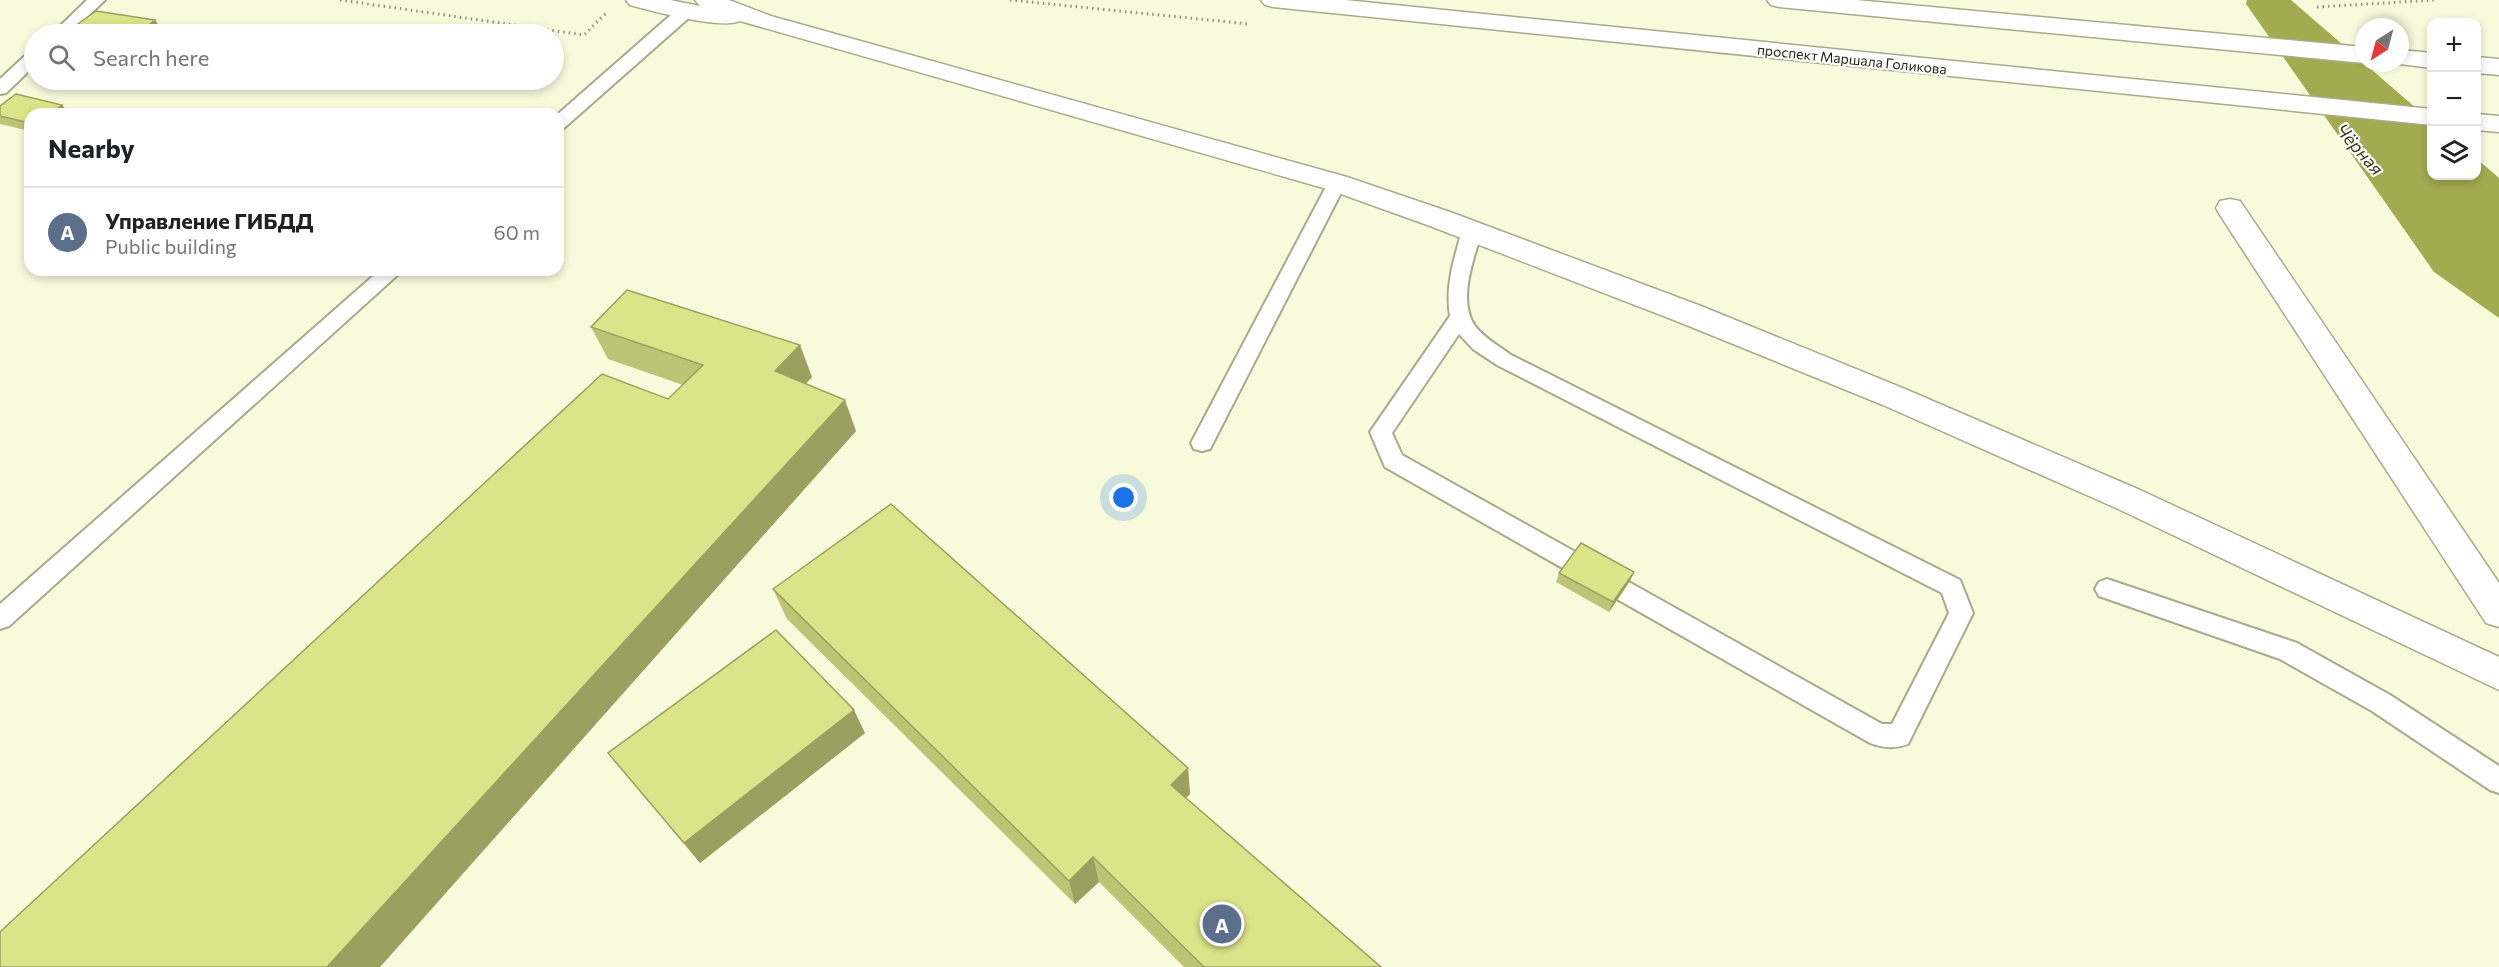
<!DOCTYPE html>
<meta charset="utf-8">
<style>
body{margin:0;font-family:Commissioner,sans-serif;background:#f6f6f6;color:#202124}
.controls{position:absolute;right:18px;top:18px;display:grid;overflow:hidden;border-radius:12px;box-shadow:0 3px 9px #0003}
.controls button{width:54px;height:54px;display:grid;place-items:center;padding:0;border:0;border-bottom:2px solid #e0e0e0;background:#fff;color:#202124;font:30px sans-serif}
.compass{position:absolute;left:2355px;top:18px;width:54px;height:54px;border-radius:50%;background:#fff;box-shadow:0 3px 9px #0003;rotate:216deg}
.you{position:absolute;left:1124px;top:498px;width:21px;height:21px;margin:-15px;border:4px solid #fff;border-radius:50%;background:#1a73e8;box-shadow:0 0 0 9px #1a73e833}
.badge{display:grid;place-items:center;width:39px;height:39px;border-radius:50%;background:#db2777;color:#fff;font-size:20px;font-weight:700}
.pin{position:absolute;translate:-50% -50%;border:3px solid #fff;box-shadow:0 2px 6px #0006}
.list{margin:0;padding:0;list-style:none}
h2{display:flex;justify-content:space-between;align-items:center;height:78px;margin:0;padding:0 24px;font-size:26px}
h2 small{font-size:20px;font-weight:400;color:#757577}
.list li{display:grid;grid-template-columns:39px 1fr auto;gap:18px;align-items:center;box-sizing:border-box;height:90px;padding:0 24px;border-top:2px solid #e0e0e0}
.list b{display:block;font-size:22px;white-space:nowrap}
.list p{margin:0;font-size:20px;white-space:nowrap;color:#757577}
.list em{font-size:20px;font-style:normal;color:#757577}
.icon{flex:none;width:33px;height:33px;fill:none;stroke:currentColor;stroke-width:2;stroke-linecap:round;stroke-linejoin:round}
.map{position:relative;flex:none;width:2499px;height:967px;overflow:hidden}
.search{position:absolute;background:#fff;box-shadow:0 3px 9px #0003;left:24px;top:24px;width:540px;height:66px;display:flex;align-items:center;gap:15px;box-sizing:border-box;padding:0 21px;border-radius:33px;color:#757577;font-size:22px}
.panel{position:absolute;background:#fff;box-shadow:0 3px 9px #0003;left:24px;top:108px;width:540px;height:168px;border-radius:18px}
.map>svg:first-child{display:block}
.water{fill:#a3aa50}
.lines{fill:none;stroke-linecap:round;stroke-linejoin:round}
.lane-casing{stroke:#a7aa8c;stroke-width:4}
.street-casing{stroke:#a7aa8c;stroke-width:3}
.primary-casing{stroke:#a7aa8c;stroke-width:3}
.path{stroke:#90927c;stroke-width:3;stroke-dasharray:1.5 4;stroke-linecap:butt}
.lane{fill:#fff;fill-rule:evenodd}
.street{fill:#fff;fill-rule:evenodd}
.primary{fill:#fff;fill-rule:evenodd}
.wall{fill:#bdc476}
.shaded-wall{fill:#9aa060}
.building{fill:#dce489;stroke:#9aa060;stroke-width:1.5}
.labels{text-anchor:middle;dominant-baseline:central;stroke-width:4.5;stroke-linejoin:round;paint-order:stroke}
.far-street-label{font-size:14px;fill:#1f2014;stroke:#fff}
.water-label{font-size:18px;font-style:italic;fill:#393c16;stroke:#fff}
</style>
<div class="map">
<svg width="2499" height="967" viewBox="0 0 2499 967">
<rect width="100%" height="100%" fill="#f7fadb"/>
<!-- water -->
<path class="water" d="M2247,0H2291L2431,121L2432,176H2476L2477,159L2499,178V318L2434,272L2246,4Z"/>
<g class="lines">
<defs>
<path id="lane" d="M87,0H105L69,34H52Z
M686,6L692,7L694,11L692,15L564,128L558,130V114L680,7Z
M34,52V66L6,93L0,94V79L28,53Z
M1337,177L1344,179L1346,183L1213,443L1210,449L1202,451L1194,449L1191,443L1328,183L1330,179Z
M1472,224L1479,226L1482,231C1474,258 1457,300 1475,326C1484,338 1499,346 1511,355L1960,580L1973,613L1908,744C1895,749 1883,748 1870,743L1385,467L1370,432L1450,316C1445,286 1454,259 1462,231L1465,226ZM1459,334L1473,349L1497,365L1942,593L1949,613L1892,724H1882L1402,455L1392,433Z
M380,270H403L9,626L0,629V604Z
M2107,579L2297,643L2390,695L2499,766V793L2490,790L2372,711L2280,659L2099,596L2095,589L2099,582Z"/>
<path id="street" d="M2230,199L2240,201L2499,583V627L2486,623L2220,215L2216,208L2220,201Z"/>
<path id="primary" d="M626,0H670L700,6L695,0H729L771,16L1347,177L1450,212L1701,306L1905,389L2140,490L2499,657V690L2116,508L1883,405L1679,322L1430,226L1327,189L740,21C722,30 652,11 630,5Z
M1261,0H1345L2432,109V125L1273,7L1265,5Z
M1767,0H1856L2364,47V63L1779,7L1771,5Z
M2400,50L2432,53V68L2391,63H2400Z
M2476,57L2499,59V75L2476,73Z
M2476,114L2499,116V132L2476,130Z"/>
</defs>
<!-- lane casing -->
<use href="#lane" class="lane-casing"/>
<!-- street casing -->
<use href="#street" class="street-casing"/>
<!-- primary casing -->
<use href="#primary" class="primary-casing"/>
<!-- path -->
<path class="path" d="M340,0L584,35L606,13
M1010,0L1249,24
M2317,7L2435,0"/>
<!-- lane -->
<use href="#lane" class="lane"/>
<!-- street -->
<use href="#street" class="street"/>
<!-- primary -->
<use href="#primary" class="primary"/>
</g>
<!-- wall -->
<path class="wall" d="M57,80H119L108,89Z
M0,106L30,114V131L0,124Z
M591,327L812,377L806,383L856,431L380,967H0L668,399L683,385L608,359Z
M1559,573L1630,581L1609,612L1556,582Z
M773,589L1188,768L1190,794L1186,798L1381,967H1184L1099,882L1075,904L787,619Z
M865,733L700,863L608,753Z"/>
<!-- shaded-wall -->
<path class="shaded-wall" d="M155,20L165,34H137Z
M101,80H119L108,89Z
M62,105L70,114H50Z
M800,345L812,377L788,402L775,371Z
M845,400L856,431L380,967H327Z
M1634,572L1630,581L1609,612L1613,602Z
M854,710L865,733L700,863L684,843Z
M1188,768L1190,794L1173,810L1171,785Z
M1093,857L1099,882L1075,904L1069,881Z"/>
<!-- building -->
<path class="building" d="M96,11L155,20L137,34H64Z
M16,94L62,105L50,114H30V123L0,116V106Z
M627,290L800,345L775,371L845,400L327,967H0V932L602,374L668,399L703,365L591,327Z
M891,504L1188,768L1171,785L1381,967H1204L1093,857L1069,881L773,589Z
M1581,543L1634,572L1613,602L1559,573Z
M776,630L854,710L684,843L608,753Z"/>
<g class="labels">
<!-- far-street labels -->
<g class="far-street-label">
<text transform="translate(1852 59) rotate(6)">проспект Маршала Голикова</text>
</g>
<!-- water labels -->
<g class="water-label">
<text transform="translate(2360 149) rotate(49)">Чёрная</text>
</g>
</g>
</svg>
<div class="controls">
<button>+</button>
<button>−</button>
<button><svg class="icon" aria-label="layers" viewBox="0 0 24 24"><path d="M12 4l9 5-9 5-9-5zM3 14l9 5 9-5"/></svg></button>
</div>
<svg class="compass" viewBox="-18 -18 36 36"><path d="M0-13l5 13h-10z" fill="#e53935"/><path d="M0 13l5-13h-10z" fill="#757577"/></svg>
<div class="you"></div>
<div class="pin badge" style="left:1222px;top:924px;background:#5c6f8a">A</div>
<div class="search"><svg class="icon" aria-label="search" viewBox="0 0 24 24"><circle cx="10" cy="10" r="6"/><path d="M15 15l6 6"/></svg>Search here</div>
<section class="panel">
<h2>Nearby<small></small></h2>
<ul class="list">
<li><span class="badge" style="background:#5c6f8a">A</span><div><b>Управление ГИБДД</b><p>Public building</p></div><em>60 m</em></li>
</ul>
</section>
</div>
